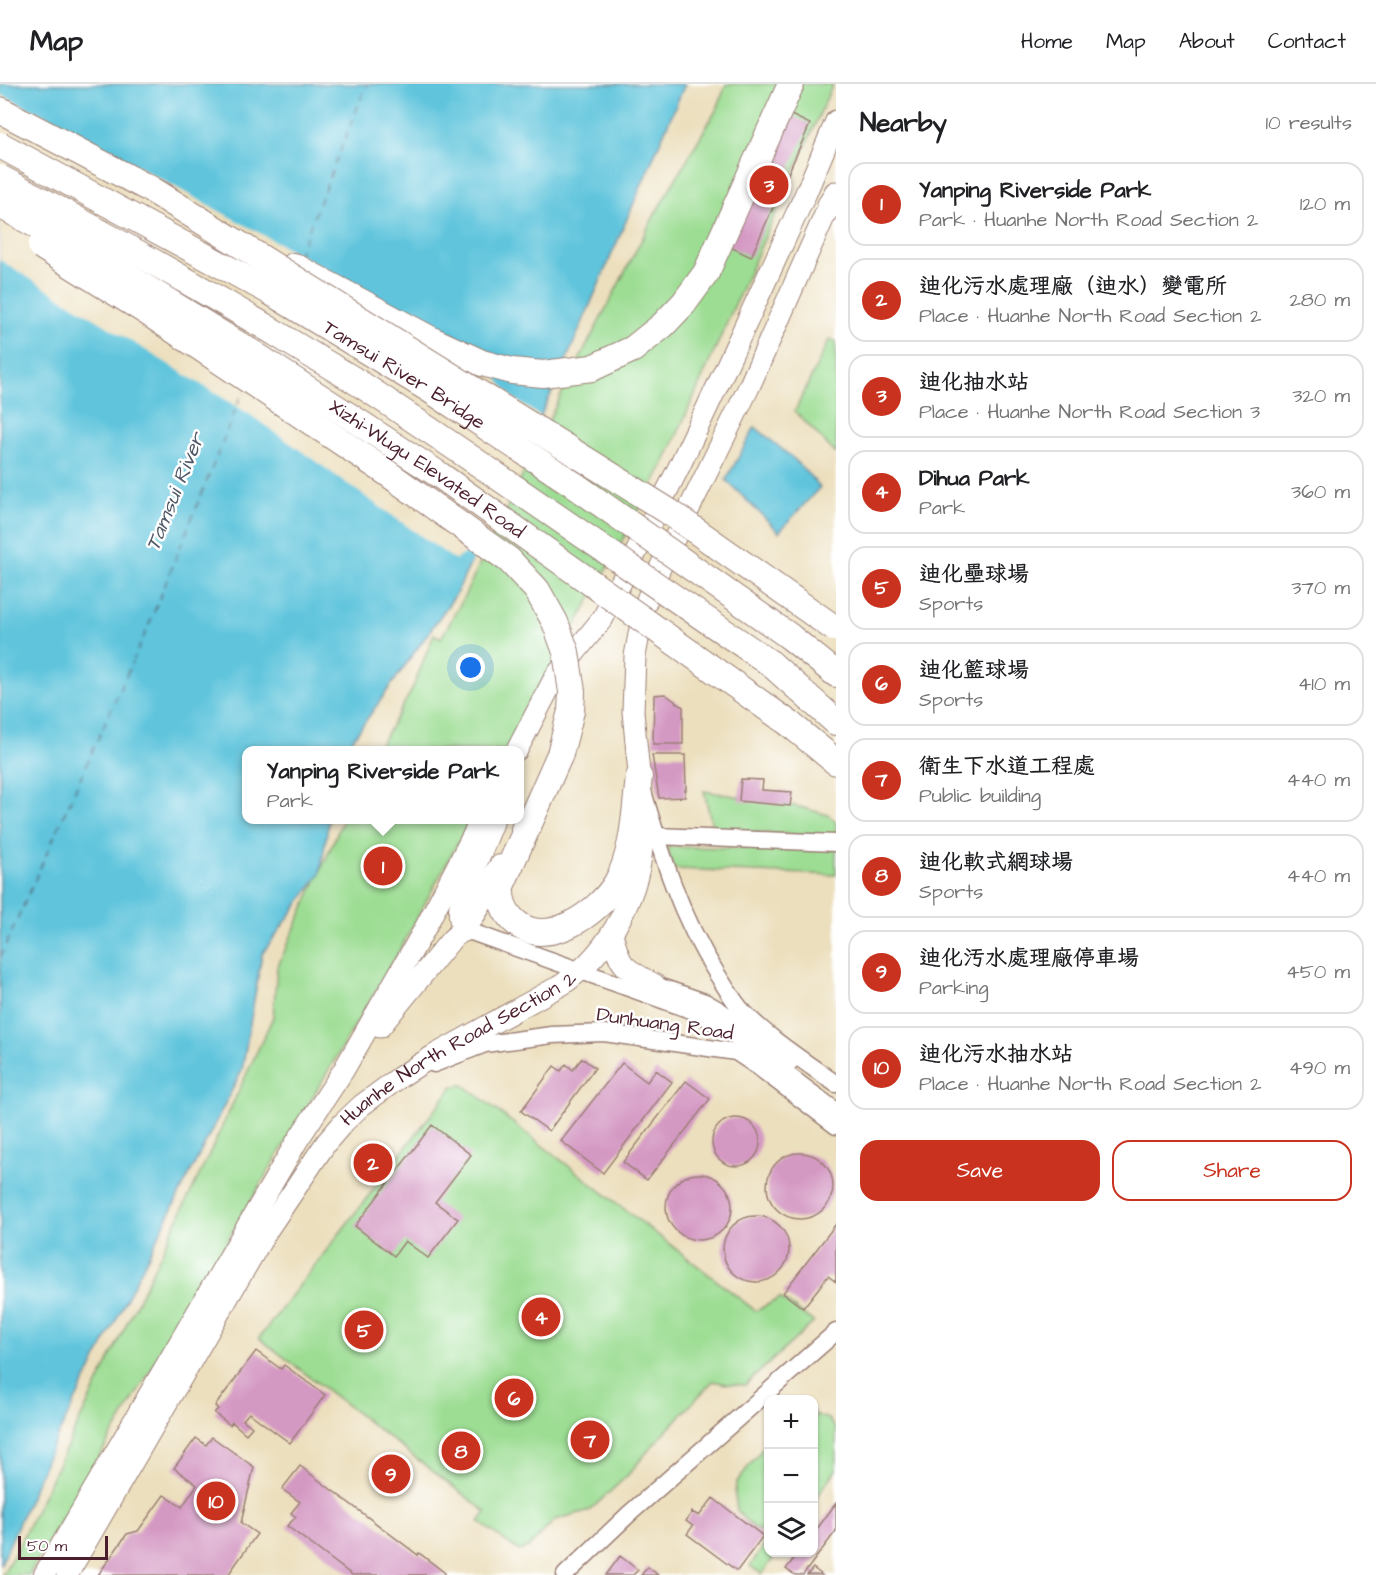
<!DOCTYPE html>
<meta charset="utf-8">
<style>
body{margin:0;font-family:"Architects Daughter","LXGW WenKai TC",sans-serif;background:#f6f6f6;color:#202124}
.controls{position:absolute;right:18px;bottom:18px;display:grid;overflow:hidden;border-radius:12px;box-shadow:0 2px 4px #0004}
.controls button{width:54px;height:54px;display:grid;place-items:center;padding:0;border:0;border-bottom:2px solid #e0e0e0;background:#fff;color:#202124;font:30px sans-serif}
.scale{position:absolute;left:18px;bottom:15px;width:90px;box-sizing:border-box;padding-left:6px;border:3px solid #4a1f2b;border-top:0;font-size:16px;line-height:21px;white-space:nowrap;color:#4a1f2b;-webkit-text-stroke:4px #fff;paint-order:stroke}
.you{position:absolute;left:471px;top:584px;width:21px;height:21px;margin:-15px;border:4px solid #fff;border-radius:50%;background:#1a73e8;box-shadow:0 0 0 9px #1a73e833}
.badge{display:grid;place-items:center;width:39px;height:39px;border-radius:50%;background:#c8321e;color:#fff;font-size:20px;font-weight:700}
.pin{position:absolute;translate:-50% -50%;border:3px solid #fff;box-shadow:0 2px 6px #0006}
.popup{position:absolute;left:242px;top:662px;width:282px;height:78px;box-sizing:border-box;display:grid;place-content:center;border-radius:12px;background:#fff;filter:drop-shadow(0 2px 4px #0005);font-size:20px;white-space:nowrap;color:#757577}
.popup b{font-size:22px;color:#202124}
.popup::after{content:'';position:absolute;left:50%;top:100%;margin-left:-12px;border:12px solid transparent;border-top-color:#fff}
.list{margin:0;padding:0;list-style:none}
h2{display:flex;justify-content:space-between;align-items:center;height:78px;margin:0;padding:0 24px;font-size:26px}
h2 small{font-size:20px;font-weight:400;color:#757577}
.list li{display:grid;grid-template-columns:39px 1fr auto;gap:18px;align-items:center;box-sizing:border-box;height:84px;margin:0 12px 12px;padding:0 12px;border:2px solid #e0e0e0;border-radius:18px}
.list b{display:block;font-size:22px;white-space:nowrap}
.list p{margin:0;font-size:20px;white-space:nowrap;color:#757577}
.list em{font-size:20px;font-style:normal;color:#757577}
.actions{display:flex;gap:12px;padding:18px 24px}
.actions a{flex:1;padding:14px 0;border:2px solid #c8321e;border-radius:18px;text-align:center;font-size:21px;color:#c8321e}
.actions .main{background:#c8321e;color:#fff}
.icon{flex:none;width:33px;height:33px;fill:none;stroke:currentColor;stroke-width:2;stroke-linecap:round;stroke-linejoin:round}
.map{position:relative;flex:none;width:836px;height:1491px;overflow:hidden}
header{display:flex;align-items:center;gap:36px;box-sizing:border-box;height:84px;padding:0 30px;background:#fff;border-bottom:2px solid #e0e0e0}
header strong{font-size:28px}
nav{display:flex;gap:33px;margin-inline-start:auto;font-size:21px}
main{display:flex}
aside{flex:1;background:#fff}
.map>svg:first-child{display:block}
.green{fill:#9cdd93;stroke:#737e5f;stroke-width:1.5}
.water{fill:#5fc4dc;stroke:#547284;stroke-width:1.5}
.pier{fill:#ecdfbd}
.lines{fill:none;stroke-linecap:round;stroke-linejoin:round}
.ferry{stroke:#515969;stroke-width:1.5;stroke-dasharray:8 6;stroke-linecap:butt}
.building{fill:#d499c3}
.minor-casing{stroke:#9b7f74;stroke-width:19}
.major-casing{stroke:#9b7f74;stroke-width:23}
.highway-casing{stroke:#9b7f74;stroke-width:28}
.minor{stroke:#fff;stroke-width:16}
.major{stroke:#fff;stroke-width:21}
.highway{stroke:#fff;stroke-width:26}
.highway-bridge-casing{stroke:#9b7f74;stroke-width:28;stroke-linecap:butt}
.highway-bridge{stroke:#fff;stroke-width:26}
.labels{text-anchor:middle;dominant-baseline:central;stroke-width:5;stroke-linejoin:round;paint-order:stroke}
.street-label{font-size:20px;fill:#4a1f2b;stroke:#fff}
.water-label{font-size:21px;font-style:italic;fill:#515969;stroke:#fff}
</style>
<header>
<strong>Map</strong>
<nav><a>Home</a><a>Map</a><a>About</a><a>Contact</a></nav>
</header>
<main>
<div class="map">
<svg width="836" height="1491" viewBox="0 0 836 1491">
<rect width="100%" height="100%" fill="#fff"/>
<filter id="ink" filterUnits="userSpaceOnUse"><feTurbulence type="fractalNoise" baseFrequency=".0167" numOctaves="2"/><feDisplacementMap in="SourceGraphic" scale="12" xChannelSelector="R" yChannelSelector="G"/><feConvolveMatrix kernelMatrix="1 2 1 2 8 2 1 2 1" color-interpolation-filters="sRGB"/></filter>
<filter id="wash" filterUnits="userSpaceOnUse"><feTurbulence type="fractalNoise" baseFrequency=".008" numOctaves="4" result="noise"/><feDisplacementMap in="SourceGraphic" scale="24" xChannelSelector="R" yChannelSelector="G"/><feGaussianBlur stdDeviation="1.35" result="paint"/><feColorMatrix in="noise" values="0 0 0 0 0 0 0 0 0 0 0 0 0 0 0 0 0 1.4 0 .05"/><feComposite in="paint" operator="in"/></filter>
<g filter="url(#wash)">
<rect width="100%" height="100%" fill="#ecdfbd"/>
<!-- green -->
<path class="green" d="M726,0H833L665,378L508,666H377L412,606L434,550L441,554L462,517L560,313L655,130L718,23Z
M829,256L836,257V370L795,327Z
M704,707L800,723L828,731L836,738V753L713,746Z
M343,736H470L398,869L29,1491H2L16,1467L207,1075L273,933L277,884Z
M667,763L836,765V791L673,785Z
M464,1001L756,1227L780,1214L814,1238L745,1301L727,1300L713,1297L653,1361L627,1392L590,1426L555,1436L528,1464L519,1467L479,1438L486,1428L259,1254L453,1002Z
M814,1330L828,1335L836,1345V1386L814,1417Z
M768,1357V1448L757,1446L745,1436L737,1426L735,1411L736,1399Z
M768,1456V1468L777,1469L762,1490L750,1482Z"/>
<!-- water -->
<path class="water" d="M0,0H685L559,293L456,510L345,666H246V736H329L320,790L262,870L242,986L51,1365L0,1482Z
M755,343L795,376L820,403L779,448L726,396Z"/>
<!-- pier -->
<path class="pier" d="M0,10L49,34L475,267L513,314L543,334L484,459L482,458L455,476L249,330L0,176Z"/>
<g class="lines">
<!-- ferry -->
<path class="ferry" d="M298,172L367,0
M0,874L148,543L243,307"/>
</g>
<g id="blocks">
<!-- building -->
<path class="building" d="M787,29L810,40L751,173L728,162Z
M665,610L683,623V660H653L654,611Z
M652,671H685L686,706H685V713L659,714Z
M741,695L763,696L762,706L792,708L790,722L739,717Z
M582,974L595,984L549,1047L521,1027L554,982L561,987L566,980L573,986Z
M622,979L647,998L656,986L672,998L603,1089L561,1057Z
M686,997L710,1015L647,1096L623,1078Z
M712 1058a24 24 0 1 1 48 0a24 24 0 1 1-48 0Z
M432,1041L471,1071L435,1118L458,1135L428,1174L405,1157L394,1172L355,1142Z
M373,1066L385,1075L373,1091L361,1082Z
M767 1102a33 33 0 1 1 66 0a33 33 0 1 1-66 0Z
M666 1123a33 33 0 1 1 66 0a33 33 0 1 1-66 0Z
M723 1165a33 33 0 1 1 66 0a33 33 0 1 1-66 0Z
M836,1140V1198L828,1192L803,1224L783,1209Z
M256,1267L281,1285L284,1281L325,1311L290,1359L249,1329L243,1336L252,1343L246,1350L232,1338L230,1341L214,1329L218,1325L215,1322Z
M586,1346L601,1358L595,1366L580,1355Z
M212,1353L254,1383L241,1439L257,1450L228,1491H98L127,1450L138,1447L164,1411L182,1423L197,1401L174,1384L196,1354L206,1361Z
M300,1382L418,1471L419,1469L445,1489L444,1491H352L287,1442L296,1433L291,1429L300,1418L282,1405Z
M713,1414L763,1452L737,1487L687,1450L693,1442L686,1437L692,1428L699,1432Z
M836,1419V1447L803,1491H795L786,1485L799,1468H814V1449Z
M620,1472L638,1486L633,1491H606Z
M648,1483L658,1491H641Z
M813,1484L822,1491H807Z"/>
</g>
</g>
<g filter="url(#ink)">
<use href="#blocks" fill-opacity="0" stroke="#9b7f74" stroke-width="1.5"/>
<g class="lines">
<defs>
<path id="minor" d="M642,704C661,769 680,832 717,890C724,901 731,913 740,924C767,954 804,977 836,1000
M656,752L836,759
M463,845L699,929L733,950L836,1027
M661,903L705,918L719,926L790,978
M434,980L485,960L552,951L604,949L661,957L736,968L757,982L836,1042
M565,1491L629,1430L836,1248"/>
<g id="major">
<path d="M517,666L555,593L603,534L678,385L722,292L806,109L836,37"/>
<path d="M641,709L633,628L635,572L644,523L660,484L749,303L835,108"/>
<path d="M612,849C621,885 623,883 655,901"/>
<path d="M380,943L451,856L463,845C459,835 458,828 461,817L493,739"/>
<path d="M44,1491L297,1057L343,987L423,848L481,736"/>
<path id="s1" d="M67,1491L266,1148L326,1059L344,1038L362,1021L400,993L433,972L563,900C611,867 642,807 643,749"/>
</g>
<path id="highway" d="M0,26L167,114
M830,122L836,113
M294,182L432,256L482,279L512,287L543,290L592,284L633,265L663,241L684,219L706,189L791,0
M789,552L836,590
M770,579L836,638
M790,640L836,678
M533,731L501,802C500,815 503,826 513,836C544,868 598,829 616,800C634,770 635,726 639,693
M524,745L533,731L560,670
M463,845L501,784"/>
</defs>
<!-- minor casing -->
<use href="#minor" class="minor-casing"/>
<!-- major casing -->
<use href="#major" class="major-casing"/>
<!-- highway casing -->
<use href="#highway" class="highway-casing"/>
<!-- minor -->
<use href="#minor" class="minor"/>
<!-- major -->
<use href="#major" class="major"/>
<!-- highway -->
<use href="#highway" class="highway"/>
<defs>
<g id="highway-bridge">
<path id="s2" d="M0,61L269,207L432,307L573,400L789,552"/>
<path d="M0,94C94,144 187,196 279,251C307,269 337,285 365,303C501,393 634,487 770,579"/>
<path d="M149,104L668,427L834,544"/>
<path id="s3" d="M0,121L107,180L249,267L438,390L790,640"/>
<path d="M41,162L147,228L383,386L509,476L537,506L555,538L566,568L572,608L571,627L560,670"/>
</g>
</defs>
<!-- highway-bridge casing -->
<use href="#highway-bridge" class="highway-bridge-casing"/>
<!-- highway-bridge -->
<use href="#highway-bridge" class="highway-bridge"/>
</g>
</g>
<g class="labels">
<!-- street labels -->
<g class="street-label">
<text stroke="none"><textPath href="#s2" startOffset="465">Tamsui River Bridge</textPath></text>
<text stroke="none"><textPath href="#s3" startOffset="502">Xizhi-Wugu Elevated Road</textPath></text>
<text transform="translate(665 940) rotate(8)">Dunhuang Road</text>
<text stroke="none"><textPath href="#s1" startOffset="668">Huanhe North Road Section 2</textPath></text>
</g>
<!-- water labels -->
<g class="water-label">
<text transform="translate(175 408) rotate(-68)">Tamsui River</text>
</g>
</g>
</svg>
<div class="controls">
<button>+</button>
<button>−</button>
<button><svg class="icon" aria-label="layers" viewBox="0 0 24 24"><path d="M12 4l9 5-9 5-9-5zM3 14l9 5 9-5"/></svg></button>
</div>
<div class="scale">50 m</div>
<div class="you"></div>
<div class="pin badge" style="left:383px;top:782px">1</div>
<div class="popup"><b>Yanping Riverside Park</b>Park</div>
<div class="pin badge" style="left:373px;top:1079px">2</div>
<div class="pin badge" style="left:769px;top:101px">3</div>
<div class="pin badge" style="left:541px;top:1233px">4</div>
<div class="pin badge" style="left:364px;top:1246px">5</div>
<div class="pin badge" style="left:514px;top:1314px">6</div>
<div class="pin badge" style="left:590px;top:1356px">7</div>
<div class="pin badge" style="left:461px;top:1367px">8</div>
<div class="pin badge" style="left:391px;top:1390px">9</div>
<div class="pin badge" style="left:216px;top:1417px">10</div>
</div>
<aside>
<h2>Nearby<small>10 results</small></h2>
<ul class="list">
<li><span class="badge">1</span><div><b>Yanping Riverside Park</b><p>Park · Huanhe North Road Section 2</p></div><em>120 m</em></li>
<li><span class="badge">2</span><div><b>迪化污水處理廠（迪水）變電所</b><p>Place · Huanhe North Road Section 2</p></div><em>280 m</em></li>
<li><span class="badge">3</span><div><b>迪化抽水站</b><p>Place · Huanhe North Road Section 3</p></div><em>320 m</em></li>
<li><span class="badge">4</span><div><b>Dihua Park</b><p>Park</p></div><em>360 m</em></li>
<li><span class="badge">5</span><div><b>迪化壘球場</b><p>Sports</p></div><em>370 m</em></li>
<li><span class="badge">6</span><div><b>迪化籃球場</b><p>Sports</p></div><em>410 m</em></li>
<li><span class="badge">7</span><div><b>衛生下水道工程處</b><p>Public building</p></div><em>440 m</em></li>
<li><span class="badge">8</span><div><b>迪化軟式網球場</b><p>Sports</p></div><em>440 m</em></li>
<li><span class="badge">9</span><div><b>迪化汚水處理廠停車場</b><p>Parking</p></div><em>450 m</em></li>
<li><span class="badge">10</span><div><b>迪化污水抽水站</b><p>Place · Huanhe North Road Section 2</p></div><em>490 m</em></li>
</ul>
<div class="actions"><a class="main">Save</a><a>Share</a></div>
</aside>
</main>
